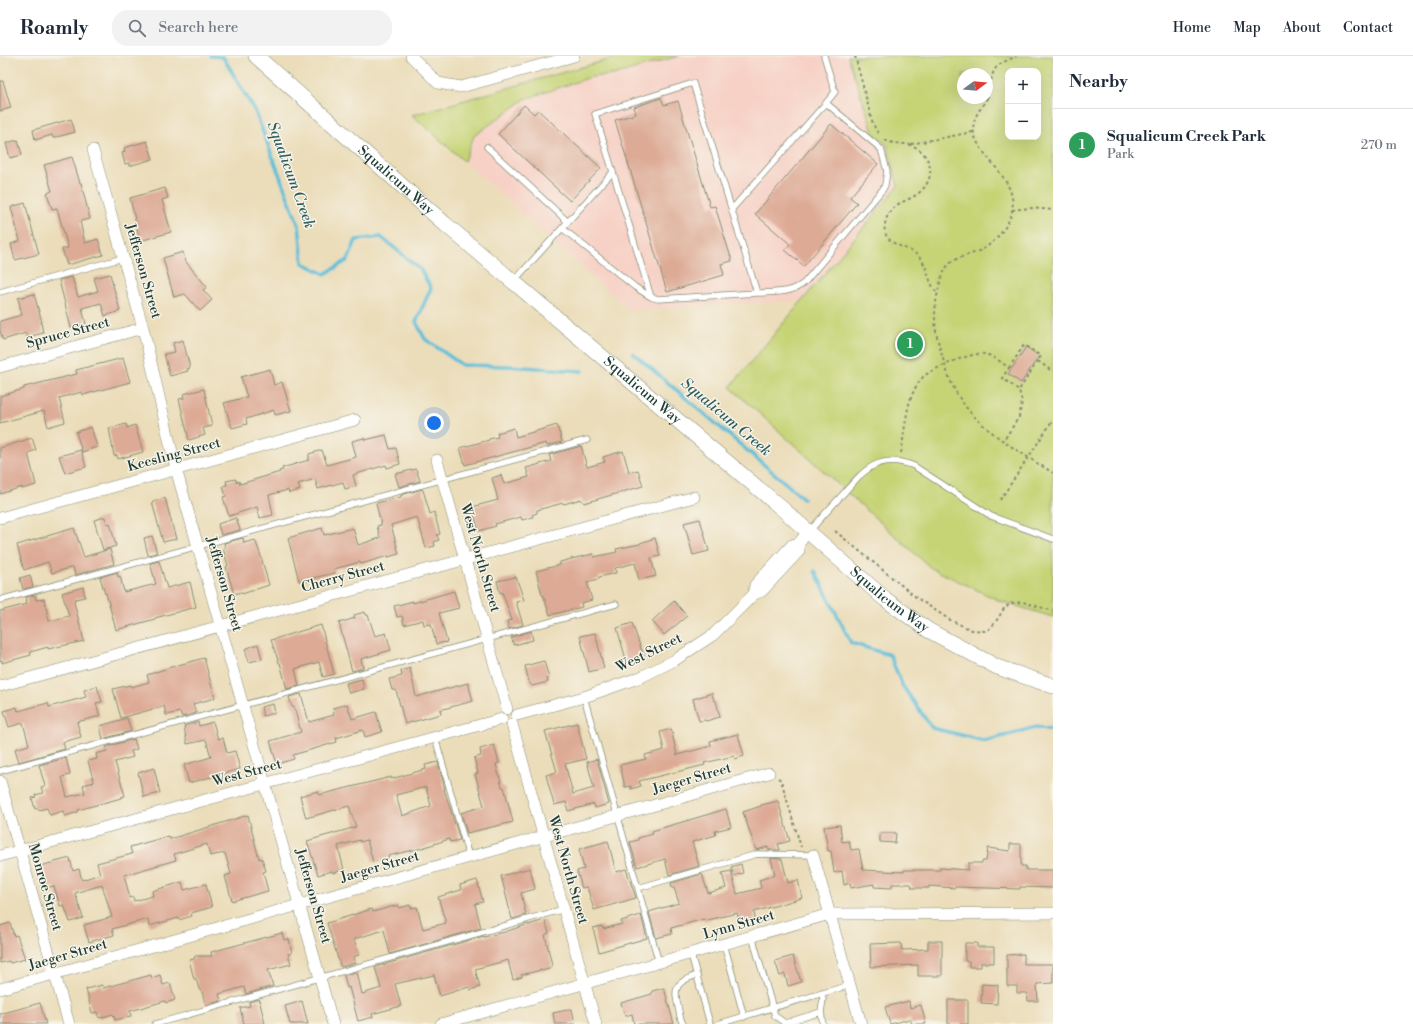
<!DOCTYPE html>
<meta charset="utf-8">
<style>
body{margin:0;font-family:"Libre Bodoni",serif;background:#f2f2f3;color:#1f2937}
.controls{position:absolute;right:12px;top:12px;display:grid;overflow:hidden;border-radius:8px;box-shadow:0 4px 16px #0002}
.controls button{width:36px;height:36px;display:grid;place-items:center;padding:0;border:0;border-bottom:1px solid #e0e1e3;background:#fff;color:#1f2937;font:20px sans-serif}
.compass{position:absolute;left:957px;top:12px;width:36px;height:36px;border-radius:50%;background:#fff;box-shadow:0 4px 16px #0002;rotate:74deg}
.you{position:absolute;left:434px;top:367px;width:14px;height:14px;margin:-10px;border:3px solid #fff;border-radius:50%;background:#1a73e8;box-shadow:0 0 0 6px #1a73e833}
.badge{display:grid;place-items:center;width:26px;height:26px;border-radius:50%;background:#d93025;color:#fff;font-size:13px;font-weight:700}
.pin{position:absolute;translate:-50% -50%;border:2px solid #fff;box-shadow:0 1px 4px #0006}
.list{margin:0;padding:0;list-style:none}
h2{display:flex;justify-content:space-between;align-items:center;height:52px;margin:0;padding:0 16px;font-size:17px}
h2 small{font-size:13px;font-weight:400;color:#747a83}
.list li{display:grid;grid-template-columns:26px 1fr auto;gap:12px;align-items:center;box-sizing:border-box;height:72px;padding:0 16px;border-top:1px solid #e0e1e3}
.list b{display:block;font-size:15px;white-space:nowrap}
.list p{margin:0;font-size:13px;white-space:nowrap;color:#747a83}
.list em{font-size:13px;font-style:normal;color:#747a83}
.icon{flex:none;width:22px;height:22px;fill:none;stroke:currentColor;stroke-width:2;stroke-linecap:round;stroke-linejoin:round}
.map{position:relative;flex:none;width:1053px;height:968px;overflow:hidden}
header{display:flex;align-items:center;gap:24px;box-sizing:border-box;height:56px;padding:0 20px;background:#fff;border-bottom:1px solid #e0e1e3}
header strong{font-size:19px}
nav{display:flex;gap:22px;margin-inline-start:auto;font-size:14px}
.search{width:280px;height:36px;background:#f2f2f3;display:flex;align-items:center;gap:10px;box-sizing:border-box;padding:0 14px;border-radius:16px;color:#747a83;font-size:15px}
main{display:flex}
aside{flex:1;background:#fff}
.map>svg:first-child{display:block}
.built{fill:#f7d1c6}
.green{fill:#c6d476;stroke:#728855;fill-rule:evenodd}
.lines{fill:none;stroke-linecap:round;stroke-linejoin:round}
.stream{stroke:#5cbeda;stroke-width:3.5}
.building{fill:#ddaa95;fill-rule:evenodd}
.lane-casing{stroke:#858d76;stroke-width:7}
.street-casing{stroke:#858d76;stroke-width:12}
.secondary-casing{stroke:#858d76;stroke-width:16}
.path{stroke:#858d76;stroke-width:2;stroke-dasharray:3 3;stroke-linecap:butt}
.lane{stroke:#fff;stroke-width:5.5}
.street{stroke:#fff;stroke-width:11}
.secondary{stroke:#fff;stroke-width:15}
.labels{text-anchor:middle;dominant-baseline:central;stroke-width:3;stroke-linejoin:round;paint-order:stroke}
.street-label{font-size:14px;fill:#1f3d34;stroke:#f7f3e8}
.water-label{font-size:15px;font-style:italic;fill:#2e5d5e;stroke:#f7f3e8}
</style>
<header>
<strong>Roamly</strong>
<div class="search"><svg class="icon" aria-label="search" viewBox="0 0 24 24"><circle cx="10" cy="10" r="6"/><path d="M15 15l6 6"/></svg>Search here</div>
<nav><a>Home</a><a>Map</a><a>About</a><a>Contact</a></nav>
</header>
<main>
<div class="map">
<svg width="1053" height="968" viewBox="0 0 1053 968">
<rect width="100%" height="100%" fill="#f7f3e8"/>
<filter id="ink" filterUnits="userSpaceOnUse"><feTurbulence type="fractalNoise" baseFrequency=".025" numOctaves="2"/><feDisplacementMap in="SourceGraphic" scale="8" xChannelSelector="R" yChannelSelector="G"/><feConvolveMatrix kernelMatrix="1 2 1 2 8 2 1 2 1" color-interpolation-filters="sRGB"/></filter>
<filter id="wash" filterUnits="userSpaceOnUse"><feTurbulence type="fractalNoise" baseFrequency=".012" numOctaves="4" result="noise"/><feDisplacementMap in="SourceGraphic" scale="16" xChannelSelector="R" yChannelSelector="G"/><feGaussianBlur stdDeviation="0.9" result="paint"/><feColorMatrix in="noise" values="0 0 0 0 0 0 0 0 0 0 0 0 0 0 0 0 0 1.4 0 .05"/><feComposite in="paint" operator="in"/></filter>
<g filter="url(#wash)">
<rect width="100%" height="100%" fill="#ebddb9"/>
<!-- built -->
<path class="built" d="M679,0H848L873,76L887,89L898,130L803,244L629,254L464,105L473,80L525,43L591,21L613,19Z"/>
<!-- green -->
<path class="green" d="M621,0H679L613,19L591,21L525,43L474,80L464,105L412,59Z
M848,0H1053V561L1000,545L931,512L730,331L898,130L887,89L873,76ZM1008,15H1038V81H1008ZM963,18H987V42H963Z"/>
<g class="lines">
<!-- stream -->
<path class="stream" d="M211,0L223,1L255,55L299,170L303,207L325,218L348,204L356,184L381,181L420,213L431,232L416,266L425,283L462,309L509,310L582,315
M633,297L803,442
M815,515L851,587L890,599L902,629L932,672L985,685L1037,671L1053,673"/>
</g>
<g id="blocks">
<!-- building -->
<path class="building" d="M0,25H3L11,52L0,55Z
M661,42L664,49L678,45L710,151L715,150L732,205L721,208L724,219L667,236L615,64L636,58L634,51Z
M524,49L534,58L538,54L601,112L570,145L498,78Z
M71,63L75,76L53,82L52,79L35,84L33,74Z
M831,68L878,108L850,141L857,147L804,210L785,194L790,188L755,158Z
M18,84L22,99L10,102L6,87Z
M147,85L153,103L129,110V107L125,108L122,97L125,96L124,92Z
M72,101L80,127H81L90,163L80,165L85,187L98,183L103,199L67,209L62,193L68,192L57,152L52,153L47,137L52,135L44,109Z
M165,132L168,142L162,144L171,176L140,185L130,142Z
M25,147L39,198L15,204L11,188L20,185L11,151Z
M183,196L186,206L207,231L203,234L212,244L200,255L185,238L174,241L163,202Z
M110,218L120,255L105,260L101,247L82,252L86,268L71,272L59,224L72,221L78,241L98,235L94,222Z
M34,238L42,266H41L43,277L27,281L26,277L3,284L0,275V265L22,259L18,242Z
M183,284L190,312L187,313L188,315L170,320L164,298L175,296L173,287Z
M1026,291L1039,300L1021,327L1008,318Z
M123,302L130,326L83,339L82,336L59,342L65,366L48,371L44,355L0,367V340L24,333V331L77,318L76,314Z
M270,313L274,329L282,326L291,355L275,359L274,354L246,363L247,368L232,372L224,347L247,341L241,321Z
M204,333L212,370L203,372L205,379L189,384L179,343L184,342L183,338Z
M126,368L127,372L135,369L143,396L118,403L117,399L114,400L109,372Z
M557,369L562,386L547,390L546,387L465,409L460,392L489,384V383L498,381L497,377L514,372L516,381Z
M91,371L97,391L82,396L76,376Z
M386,379L390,393L396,392L400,408L387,412L386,409L353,419L356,430L345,433L343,426L318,433L315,423L298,428L300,434L289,437L288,434L269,439L273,459L260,462L257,451L229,460L223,441L226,440L223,430L227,429L226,425L236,423V426L239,425L240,428L280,416L279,415L283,414L282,412L309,404V398L322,394L327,409L356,401L352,385L364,382L365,384Z
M32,382L36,394L28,397L36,429L22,433V431L0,438V392Z
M581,390L587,411L605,406L603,401L623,395L629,416L638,414L643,430L584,447L581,443L564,448L563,447L537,454V457L532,459L533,461L522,464L521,461L495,468L496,470L479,475L472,451L498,444L492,422L501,419L504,428L529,421L526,412L551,405L549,399Z
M81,394L86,411L65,417L59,400Z
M416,413L420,425L399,431L395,418Z
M422,433L423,434L430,458L434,456L440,478L437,479L439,484L434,486L435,490L426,492L417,461L391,469L399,498L388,501V500L361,508L360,506L334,513L335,517L299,525L288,482L322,472L324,479L353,472L358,489L380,482L377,470L381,469L376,447L401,441V439Z
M165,442L176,483L163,486L152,446Z
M105,461L107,468L110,467L116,490L103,494L94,464Z
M236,462L240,474L221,479L218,468Z
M700,463L709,495L693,499L684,467Z
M74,472L84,501L110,493L114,508L75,519L73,511L52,517L48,506L24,514L17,489Z
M152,480L157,497L148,499L144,482Z
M243,482L244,487L255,484L260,497L269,529L242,538L241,536L234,538L226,511L228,510L223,492L225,491L224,487Z
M655,482L660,500L651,502L656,520L639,524L635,507L615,512L616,517L599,521V523L587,526L592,544L581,547L582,551L550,559L543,539H542L536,515L560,509V506L571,503L593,498L594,501L617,496L616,493L640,488V487Z
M159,505L167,532L190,526L196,551L155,562V563L116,574L106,537L105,538L100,521L117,516L118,521L120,520L124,536L156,528L150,507Z
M30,519L33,531L23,533L20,522Z
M516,521L524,544L516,546L523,569L509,573L507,565L512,564L502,536L500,537L497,525Z
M83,531L85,541L75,543L74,546L84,585L48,593V591L30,596L31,599L2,607V604L0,605V555L27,548L26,541L35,539L36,544L44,543L49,565L69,560L62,537Z
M454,535L459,552L439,557L447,586L436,588L431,568L424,569L423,564L404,569L402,560L397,561L394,550L413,545V547Z
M674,545L687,560L664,579L652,565Z
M365,556L366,559H368L375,580L386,577L391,594L361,603L363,612L352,615L339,567L355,562L354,559Z
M632,567L644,601L627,607L617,572Z
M321,569L334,618L323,621L319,606L295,613L299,630L287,633L280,607H279L271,584Z
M531,575L533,584L514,589L511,581Z
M595,577L604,612L589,616L580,580Z
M258,588L262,603L249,606L245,593Z
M204,602L215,642L193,648L196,657L182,661L180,656L166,659L164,650L121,662L113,633L130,629L131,631L149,626L147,619L171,611Z
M544,605L549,622L547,623L548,626L532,630L529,626L525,610Z
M410,612L416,641L468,627L473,645L440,654L441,658L405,668L396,634H392L389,623L402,620L401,615Z
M362,623L364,633L349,637L346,627Z
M97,630L102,646L96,647L100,660L77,666L81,681L63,686L65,693L19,706L15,693L29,689L23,667L9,671L4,655L17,651L18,655L48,647L49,651L86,641L84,634Z
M712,637L714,645H716L720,661L706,665L705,664L699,665L693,643Z
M301,638L309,666L334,659L333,652L347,648L352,663L376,656L382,676L365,681L363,674L336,682L337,686L293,699L294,703L277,708L270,685L301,676L294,651H292L289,641Z
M273,648L275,657L263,660L261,651Z
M127,662L131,675L103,683L100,670Z
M198,666L199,670L213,666L218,683L223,682L227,697L235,695L240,713L189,727L184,709L211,701L206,684L187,688L184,670Z
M577,667L586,703L565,708L573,738L594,732L587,706L597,703L609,748L595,752L594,748L568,755L566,746L554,749L546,719L557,716L545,675Z
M671,673L677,699L711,690L710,685L738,678L744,700L735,703L734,700L704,707L705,709L639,725L641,730L631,733V730L625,731L620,709L646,703L645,699L664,694L660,676Z
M134,683L137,693L131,695L133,701L115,706L125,740L121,741V742L78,754V756L65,760L63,755L50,759L47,752L39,754L38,752L35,753L32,742L36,741L35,739L43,737L41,731L45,730L39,709L66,702L70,719L62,721L67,741L85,737L83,729L94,726L88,705L97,703L96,698L107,695L106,691Z
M494,689L499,707L496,708L502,731H504L513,766L467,777L461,757L484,750L475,718L478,717L474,702L481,700L480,693Z
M438,706L445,733H444L460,784L450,786L449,783L422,792L388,800V802L373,806L367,784L360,786V784L338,790L344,814L333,817L332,815L318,819L307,785L356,771L349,750L306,762L300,740L318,735L319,739L391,721V723L426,713L425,709ZM426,731L431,750L402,760L396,739Z
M154,712L160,737L144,741L138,717Z
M778,745L790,785L778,788L780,794H769L768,791L756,794L743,756L761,750V749Z
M726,753L731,771L715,775L716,779L692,786L699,810L669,819L665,803L637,811L630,786L638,784V782L653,778L652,775Z
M248,759L259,803L262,802L266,815L263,816L268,835L232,845L225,820L231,818L225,797L210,800L207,788L174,798L176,804L124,819L130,842L133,841L134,845L153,840L152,835L182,826L184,834L206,828L212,851L191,857L192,860L179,864V862L149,870L148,863L112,873L114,879L89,886L84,869L112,861L102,829L75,837L83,862L70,866L64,849L60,850L54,830L46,832L40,810L70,802L73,815L79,813L82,824L100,818L97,807L132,798L130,791L169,780L170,783Z
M840,769L842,786L849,785L851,794L859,793L863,814L904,816V814H940V812L968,814V807H982V805H986L988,792L1010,795V788H1021V810H1026V814H1053V832L1020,831V833L956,831L955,832L929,830V832H912L911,828H892V832L874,831V828L851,832L850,827L844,829L842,815L834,817L831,795H828L824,771Z
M880,777H896L895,787L880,786Z
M608,785L616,816L626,813L636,842L594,854L587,831L582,832L577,815L584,813L579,793Z
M771,802L782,803L788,827L798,824L802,842L754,856L755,862L740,867L737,857L704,865V863L671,872L672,878L656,882L649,856L679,847L674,832H672L671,827L702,818L708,837L726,832L722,817L731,815L737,838L761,832L759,824L775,819Z
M741,808L743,817L734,820L731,811Z
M530,812L535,833L521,837L526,859L512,863L501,820Z
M477,824L483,846L475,848L481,872L390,898L384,874L354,883L359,899L353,901L355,907L341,911L340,909L327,867L372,853L373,856L398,849L399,852L410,849L411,852L417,851L423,873L446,867L438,841L461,834L460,829Z
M641,859L647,882L599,896L593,872L602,870L603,873L622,868L621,865Z
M545,864L549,877L545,879L552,909L551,910L552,912L542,915L541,914L521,919L522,921L513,924L508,904L475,913L480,931L470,934L469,931L440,940L434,919L395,928L401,950L372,958L373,961L358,965L349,931L347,932L344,919L357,916L362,938L381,932L375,911L484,880V881L505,876L528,868V869Z
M10,867L14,880L17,879L25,903L10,907L9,905L0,907V870Z
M282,877L284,884L289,883L292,897L288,898L291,908L268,914L273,930L246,938L244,931L219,938L221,945L206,949L202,936L199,933L196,923H194L189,904L194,903L195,900H212L211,896Z
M928,885H942V920H918V909L871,911L870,888L901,887L902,894L928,893Z
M965,887H977V891H994V907H981V911H969V905H965Z
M1024,898V908H1053V927L1037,928L1038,945H1028L1027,937H1017V930H1007V899Z
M793,900L801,926L788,930L785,918L780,920L775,905Z
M151,919L152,922L160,919L163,929L170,927L175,944L166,947L165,945L130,955L131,960L115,964L113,958L99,962L97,956L92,957L86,933L102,929L103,932Z
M982,928L998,929L997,948L981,947Z
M664,932L674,968H634L632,958L625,960L621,947L652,938V935Z
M259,943L265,968H244L240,952L250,950L249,946Z
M948,944H968V968H948Z
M302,945L308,968H290L285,950Z
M909,945L910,952L921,949L926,968H912L910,963L890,968L885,951Z
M40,947L46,968H0V958Z
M572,953L575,968H555L553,957Z"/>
</g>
</g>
<g filter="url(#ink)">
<use href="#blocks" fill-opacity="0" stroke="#858d76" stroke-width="1"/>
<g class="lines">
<defs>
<path id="lane" d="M824,0L835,36L826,47
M487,91L568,166
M613,116L651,241
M732,153L826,47L881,93L887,115L885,129L883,133L805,226C792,238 773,236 757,237
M514,225L613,116L595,58L693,27L757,237L658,243L651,241L635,231L562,172
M0,236L123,202
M809,476C820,463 831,451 843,438C864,414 879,396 914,410L991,460L1053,483
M0,544L587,384
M584,641L659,907
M435,681L469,801
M0,715L616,548
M638,832L757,798L813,799
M752,880L775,960L785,967
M724,888L744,961
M691,898L710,968
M822,937L823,943L821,956L823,968
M155,968L564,853
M683,968C680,963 679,956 678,950C672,930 679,925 697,919
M718,968L850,929
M784,968L785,967L821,956"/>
<path id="street" d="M411,0L438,27L461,31L574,0
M93,94L143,272L176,413L333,968
M0,311L143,272
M437,404L507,653
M0,462L355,364
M754,538L755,529L792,489L799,487L803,482
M0,630L694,441
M517,659L584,641L641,621L675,604L713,579L754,538L762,535L799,495V487
M512,668L596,968
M0,725L69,968
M813,799L861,968
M0,800L502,663
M0,933L769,717
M441,968L830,858L1053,857"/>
<g id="secondary">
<path id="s1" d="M256,0L445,168L779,450L885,543L928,574L997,611L1053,630"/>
</g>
</defs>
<!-- lane casing -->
<use href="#lane" class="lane-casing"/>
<!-- street casing -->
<use href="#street" class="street-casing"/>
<!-- secondary casing -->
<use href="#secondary" class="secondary-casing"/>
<!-- path -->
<path class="path" d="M855,0L873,68L879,79
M987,42C983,50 976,57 974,66C967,96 1019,118 1012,155C1009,170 995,187 981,194C972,199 958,200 950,207C941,215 938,235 936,246C933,270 937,283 944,306C948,319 953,333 961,344C981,375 1022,397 1053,417
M987,42C992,32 989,16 999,9C1004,5 1011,3 1016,0
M885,84C895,90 907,85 917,92C933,103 935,123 920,136C907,147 892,145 886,164C885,168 884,172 885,176C888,189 907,191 916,198C929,208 927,227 938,238
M911,88L973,76
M1012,154L1030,152L1053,154
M1038,305L1053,316
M1009,312L1024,289L1041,300L1019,334
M901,397C904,381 906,351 913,337C915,331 919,326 923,321C931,313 974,295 985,298C994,300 1002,307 1009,312L1002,322L1019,334L1022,346L1019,361L1004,384
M1000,444L1053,364
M835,475L917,542L950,564L972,574L985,575L989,573L995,567L1005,551L1012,547L1023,546L1053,555
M778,722L781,724L801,791"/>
<!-- lane -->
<use href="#lane" class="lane"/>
<!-- street -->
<use href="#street" class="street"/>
<!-- secondary -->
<use href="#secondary" class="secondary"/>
</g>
</g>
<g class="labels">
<!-- street labels -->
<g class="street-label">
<text stroke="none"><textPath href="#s1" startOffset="187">Squalicum Way</textPath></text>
<text transform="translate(143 215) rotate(74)">Jefferson Street</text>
<text transform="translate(68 277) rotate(-15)">Spruce Street</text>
<text stroke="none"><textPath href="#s1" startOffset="511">Squalicum Way</textPath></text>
<text transform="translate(174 399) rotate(-15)">Keesling Street</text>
<text transform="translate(480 502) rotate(74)">West North Street</text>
<text transform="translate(343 521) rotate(-15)">Cherry Street</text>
<text transform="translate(224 528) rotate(74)">Jefferson Street</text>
<text stroke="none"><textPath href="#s1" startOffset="835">Squalicum Way</textPath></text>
<text transform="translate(649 597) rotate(-26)">West Street</text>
<text transform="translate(247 717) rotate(-15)">West Street</text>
<text transform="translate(692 723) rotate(-16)">Jaeger Street</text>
<text transform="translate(380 811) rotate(-16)">Jaeger Street</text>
<text transform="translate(568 814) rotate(74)">West North Street</text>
<text transform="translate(45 831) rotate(74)">Monroe Street</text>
<text transform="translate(313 840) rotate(74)">Jefferson Street</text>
<text transform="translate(739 869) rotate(-16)">Lynn Street</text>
<text transform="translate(68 899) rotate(-16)">Jaeger Street</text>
</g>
<!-- water labels -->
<g class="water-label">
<text transform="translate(291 119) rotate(70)">Squalicum Creek</text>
<text transform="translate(726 361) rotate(40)">Squalicum Creek</text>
</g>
</g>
</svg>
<div class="controls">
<button>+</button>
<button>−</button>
</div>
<svg class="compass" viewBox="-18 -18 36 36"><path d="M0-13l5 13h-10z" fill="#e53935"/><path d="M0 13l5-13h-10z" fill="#747a83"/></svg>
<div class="you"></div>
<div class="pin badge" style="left:910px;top:288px;background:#2e9e5b">1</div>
</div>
<aside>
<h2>Nearby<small></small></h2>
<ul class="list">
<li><span class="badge" style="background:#2e9e5b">1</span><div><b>Squalicum Creek Park</b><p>Park</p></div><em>270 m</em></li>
</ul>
</aside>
</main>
